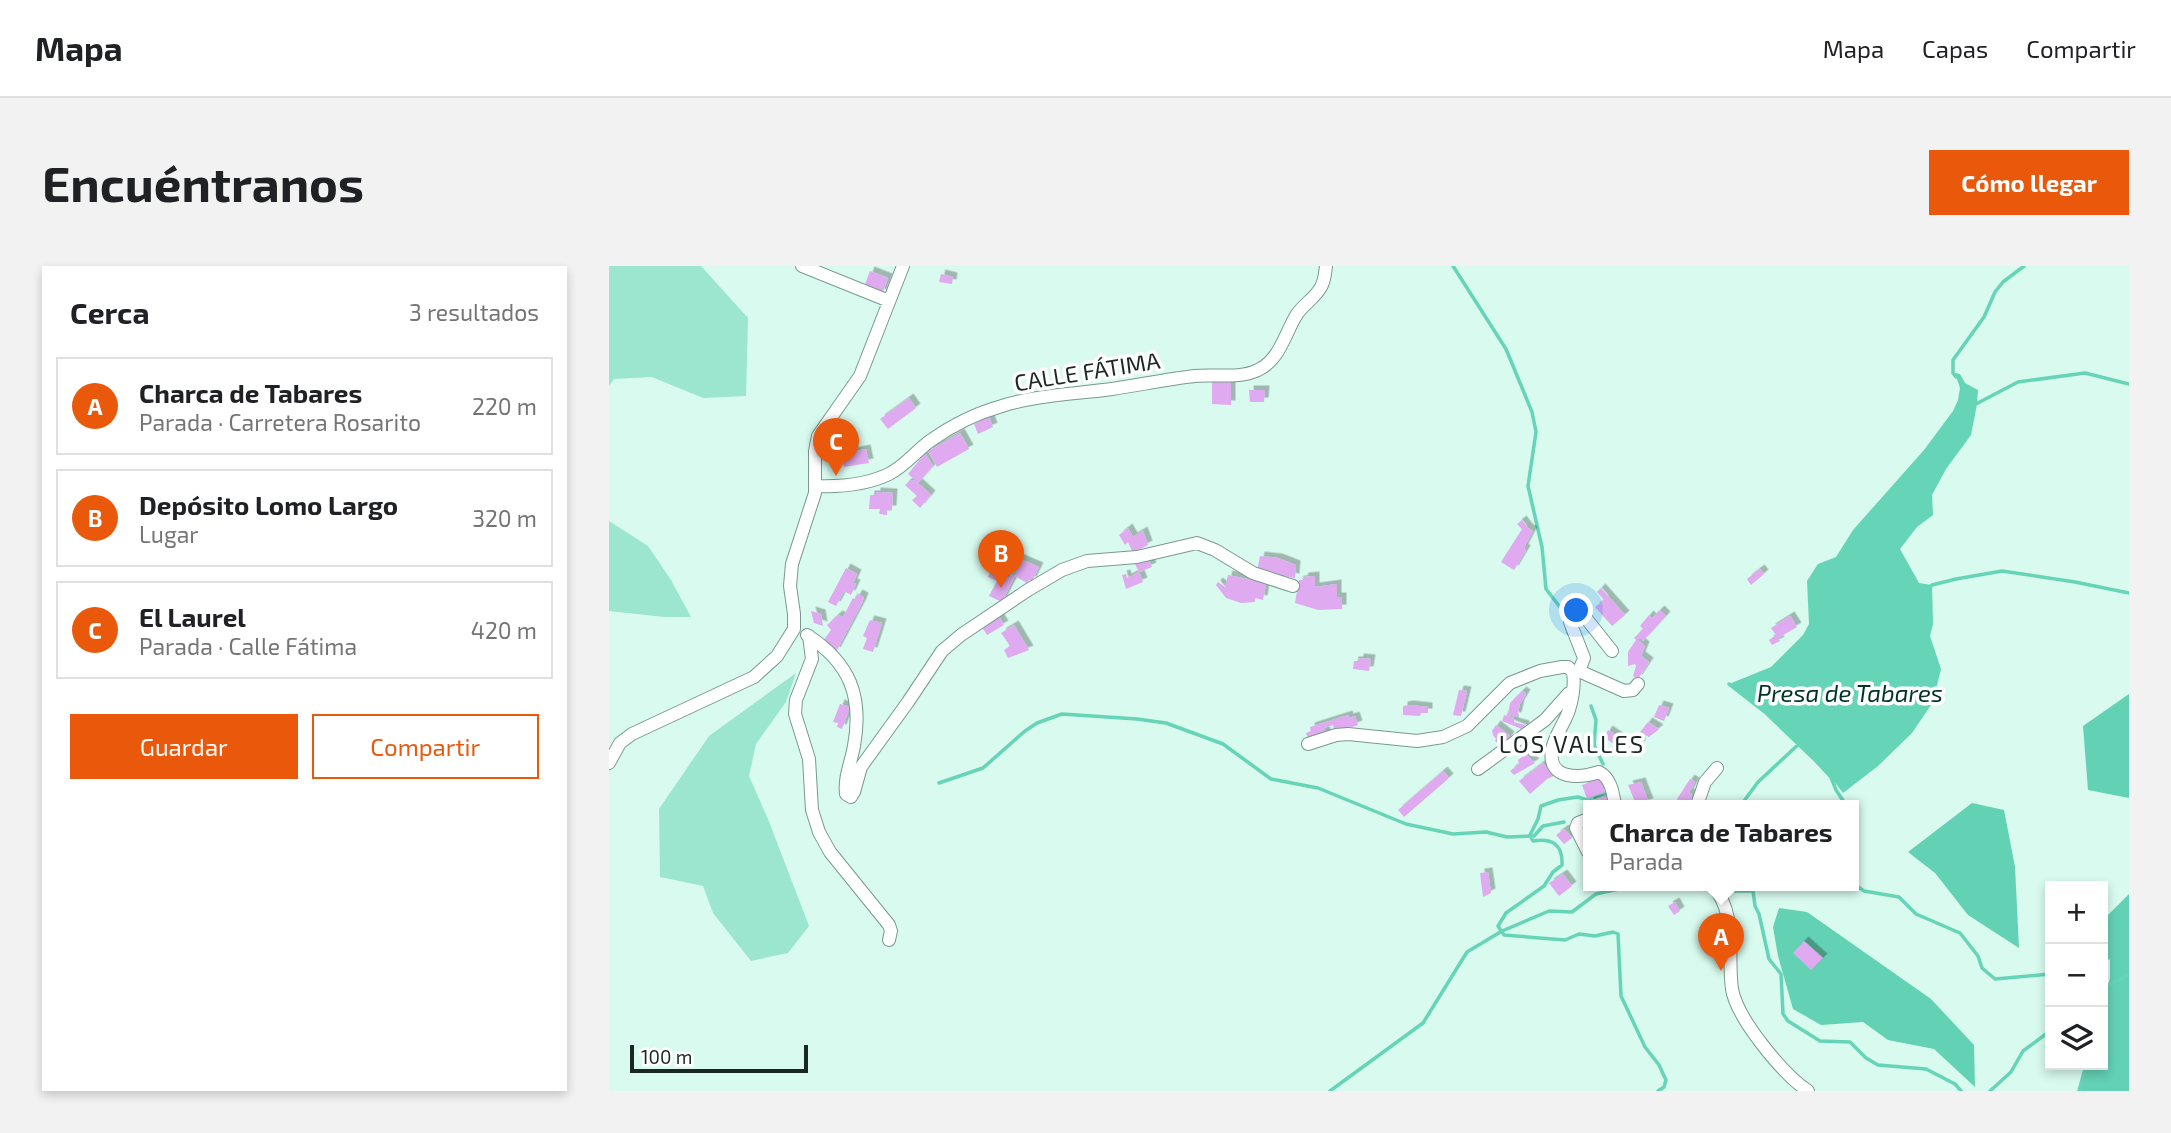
<!DOCTYPE html>
<html lang="es">
<meta charset="utf-8">
<style>
body{margin:0;font-family:"Exo 2",sans-serif;background:#f2f2f2;color:#202124}
.controls{position:absolute;right:21px;bottom:21px;display:grid;overflow:hidden;border-radius:0px;box-shadow:0 4px 10px #0003}
.controls button{width:63px;height:63px;display:grid;place-items:center;padding:0;border:0;border-bottom:2px solid #e0e0e0;background:#fff;color:#202124;font:35px sans-serif}
.scale{position:absolute;left:21px;bottom:18px;width:178px;box-sizing:border-box;padding-left:7px;border:4px solid #1a2723;border-top:0;font-size:19px;line-height:24px;white-space:nowrap;color:#1a2723;-webkit-text-stroke:5px #fff;paint-order:stroke}
.you{position:absolute;left:968px;top:345px;width:24px;height:24px;margin:-18px;border:5px solid #fff;border-radius:50%;background:#1a73e8;box-shadow:0 0 0 10px #1a73e833}
.badge{display:grid;place-items:center;width:46px;height:46px;border-radius:50%;background:#ea580c;color:#fff;font-size:23px;font-weight:700}
.pin{position:absolute;translate:-50% -58px;filter:drop-shadow(0 2px 4px #0008)}
.pin::after{content:'';position:absolute;top:37px;width:24px;height:21px;background:inherit;clip-path:polygon(0 0,100% 0,50% 100%)}
.popup{position:absolute;left:974px;top:534px;width:276px;height:91px;box-sizing:border-box;display:grid;place-content:center;border-radius:0px;background:#fff;filter:drop-shadow(0 2px 5px #0005);font-size:23px;white-space:nowrap;color:#757577}
.popup b{font-size:26px;color:#202124}
.popup::after{content:'';position:absolute;left:50%;top:100%;margin-left:-14px;border:14px solid transparent;border-top-color:#fff}
.list{margin:0;padding:0;list-style:none}
h2{display:flex;justify-content:space-between;align-items:center;height:91px;margin:0;padding:0 28px;font-size:30px}
h2 small{font-size:23px;font-weight:400;color:#757577}
.list li{display:grid;grid-template-columns:46px 1fr auto;gap:21px;align-items:center;box-sizing:border-box;height:98px;margin:0 14px 14px;padding:0 14px;border:2px solid #e0e0e0;border-radius:0px}
.list b{display:block;font-size:26px;white-space:nowrap}
.list p{margin:0;font-size:23px;white-space:nowrap;color:#757577}
.list em{font-size:23px;font-style:normal;color:#757577}
.actions{display:flex;gap:14px;padding:21px 28px}
.actions a{flex:1;padding:16px 0;border:2px solid #ea580c;border-radius:0px;text-align:center;font-size:24px;color:#ea580c}
.actions .main{background:#ea580c;color:#fff}
.icon{flex:none;width:38px;height:38px;fill:none;stroke:currentColor;stroke-width:2;stroke-linecap:round;stroke-linejoin:round}
.map{position:relative;flex:none;width:1520px;height:825px;overflow:hidden;border-radius:0px}
header{display:flex;align-items:center;gap:42px;box-sizing:border-box;height:98px;padding:0 35px;background:#fff;border-bottom:2px solid #e0e0e0}
header strong{font-size:33px}
nav{display:flex;gap:38px;margin-inline-start:auto;font-size:24px}
.intro{display:flex;align-items:center;justify-content:space-between;box-sizing:border-box;height:168px;padding:0 42px}
h1{margin:0;font-size:49px}
.button{padding:18px 32px;border-radius:0px;background:#ea580c;color:#fff;font-size:24px;font-weight:700}
main{display:flex;gap:42px;padding:0 42px}
aside{flex:1;background:#fff;border-radius:0px;box-shadow:0 4px 10px #0003}
.map>svg:first-child{display:block}
.green{fill:#9ce6d0}
.forest{fill:#63d1b3}
.water{fill:#66d4b7}
.lines{fill:none;stroke-linecap:round;stroke-linejoin:round}
.stream{stroke:#66d4b7;stroke-width:3.5}
.building{fill:#dfaaef;filter:url(#shadow)}
.minor-casing{stroke:#79998f;stroke-width:14}
.minor{stroke:#fff;stroke-width:12}
.labels{text-anchor:middle;dominant-baseline:central;stroke-width:7;stroke-linejoin:round;paint-order:stroke}
.street-label{font-size:23px;fill:#1a2723;stroke:#fff}
.water-label{font-size:24px;font-style:italic;fill:#003429;stroke:#fff}
.neighbourhood-label{font-size:24px;letter-spacing:2px;fill:#1a2723;stroke:#fff}
</style>
<header>
<strong>Mapa</strong>
<nav><a>Mapa</a><a>Capas</a><a>Compartir</a></nav>
</header>
<div class="intro"><h1>Encuéntranos</h1><a class="button">Cómo llegar</a></div>
<main>
<aside>
<h2>Cerca<small>3 resultados</small></h2>
<ul class="list">
<li><span class="badge">A</span><div><b>Charca de Tabares</b><p>Parada · Carretera Rosarito</p></div><em>220 m</em></li>
<li><span class="badge">B</span><div><b>Depósito Lomo Largo</b><p>Lugar</p></div><em>320 m</em></li>
<li><span class="badge">C</span><div><b>El Laurel</b><p>Parada · Calle Fátima</p></div><em>420 m</em></li>
</ul>
<div class="actions"><a class="main">Guardar</a><a>Compartir</a></div>
</aside>
<div class="map">
<svg width="1520" height="825" viewBox="0 0 1520 825">
<defs>
<filter id="shadow"><feDropShadow dx="4.5" dy="-4.5" stdDeviation="0" flood-color="#0004"/></filter>
</defs>
<rect width="100%" height="100%" fill="#d8faef"/>
<!-- green -->
<path class="green" d="M0,0H92L139,52L137,130L94,132L43,111L5,113L0,120Z
M0,255L39,280L62,314L82,351H55L0,345Z
M187,407L177,436L147,478L140,510L159,553L200,660L179,687L142,695L104,647L94,620L51,611L50,543L100,470Z"/>
<!-- forest -->
<path class="forest" d="M1520,428V532L1479,524L1474,460Z
M1363,537L1395,544L1406,601L1410,682L1359,649L1326,607L1299,586Z
M1520,628V825H1471L1478,799H1494V740L1501,712V693L1494,696V654Z
M1170,642L1198,646L1322,733L1365,779L1366,821L1325,783L1279,774L1254,756L1212,759L1184,743L1169,690L1164,661Z"/>
<!-- water -->
<path class="water" d="M1346,107L1351,108L1356,117L1369,124L1368,138L1362,169L1337,203L1323,229L1324,249L1308,261L1291,283L1310,317L1323,319L1324,358L1321,370L1332,403L1324,436L1303,467L1269,500L1234,527C1203,485 1161,450 1120,418L1162,401L1194,369L1200,358L1198,315L1209,298L1227,291L1244,264L1315,184L1344,145L1349,134L1351,122Z"/>
<g class="lines">
<!-- stream -->
<path class="stream" d="M844,0L897,83L923,146L927,166L919,220L933,281L937,323L954,345L959,367
M1347,111L1344,107V94L1375,51L1386,26L1394,16L1415,0
M1365,139L1409,116L1476,107L1520,118
M1320,322L1323,319L1347,313L1393,305L1466,316L1520,327
M1120,418L1156,446L1206,494L1222,511L1227,524L1237,539
M982,440L987,454L985,479L994,498
M330,517L374,502L416,465L428,457L453,448L528,453L557,457L614,478L662,513L709,522L797,558L844,568L877,566L898,571L925,570L934,560L955,556
M999,526L978,534L969,531L949,534L932,540L929,553L921,569L924,575C944,572 954,579 953,599L944,606L935,620L897,647L889,660L895,669L956,674L970,668L986,670L1004,666L1009,668L1012,730L1036,781L1050,799L1057,814L1055,821L1049,825
M1132,539L1149,516L1192,476
M1245,618L1255,625L1290,631L1307,648L1351,667L1369,690L1373,702L1386,713L1441,708
M1141,619L1144,625L1146,640L1150,648L1160,693L1172,708L1174,748L1179,755L1211,775L1241,776L1257,792L1269,799L1317,803L1346,818L1352,825
M1116,625H1144
M1494,722L1520,709
M721,825L814,757L858,686L893,665L940,645L963,646L987,628L1027,619
M1381,825L1402,806L1414,785L1441,765
M1470,825L1477,799"/>
</g>
<!-- building -->
<path class="building" d="M261,5L279,12L273,28L255,21Z
M332,8L344,11L343,18L330,16Z
M603,114H622V139L603,138Z
M640,124H656L655,136H641Z
M300,132L307,142L279,163L271,153Z
M380,151L384,161L369,168L365,158Z
M351,167L360,183L328,201L319,185Z
M257,183L260,197L235,201L232,188Z
M316,187L324,200L309,217L322,229L311,242L303,234L308,230L296,219L301,214L304,215L306,214L299,208Z
M267,226L284,227L283,244H278V249L270,248L271,243H260L261,229H267Z
M913,254L919,262L924,265L915,282L917,284L905,304L892,296L913,263L908,258Z
M519,262L524,271L534,265L539,279L524,287L519,276L516,279L510,269Z
M392,272L402,277L397,287L430,301L423,315L420,314L418,317L406,310L408,305L399,302L401,296L397,294L392,308L400,312L402,308L406,310L393,336L380,330L388,315L379,311L383,300L378,298L384,281L387,282Z
M651,290L669,292L687,299L686,312L648,306Z
M539,292L543,301L530,306L534,316L517,323L513,309L517,308L518,312L530,306L526,298Z
M237,302L248,308L244,317L247,318L242,329L235,325L227,340L219,336Z
M1151,303L1155,308L1142,319L1138,313Z
M619,309L657,317L654,334L646,332V336L632,337L617,332L607,319L609,316L616,321Z
M706,310V321L728,318V331H733V343L709,344L686,337L690,314H694L695,311Z
M992,322L1016,349L1003,360L986,341L995,334L988,326Z
M249,328L255,331L253,337L227,386L214,375L222,364L218,359L229,349L234,351L244,332L246,333Z
M1051,344L1057,350L1034,375L1031,372L1029,374L1036,380L1032,390L1040,396L1029,413L1024,410L1027,400L1026,398L1019,400V386L1027,374L1025,372L1034,363L1031,360L1040,349L1043,352Z
M202,345L212,348L214,360L205,357Z
M1181,350L1188,361L1169,372L1171,375L1163,379L1160,374L1167,369L1162,362Z
M390,351L395,359L378,369L373,361Z
M261,354L273,357L264,386L254,383L258,372L254,370Z
M405,359L420,384L399,392L395,384L401,380L392,367Z
M750,392L762,393L760,405L744,403L745,395H750Z
M850,424L858,425L852,450L844,449Z
M913,425L917,428L911,438L908,451L899,449L901,437Z
M231,438L241,441L233,463L228,461L229,457L224,456Z
M800,439L819,441V447H812L811,450L794,449V440Z
M1050,439L1060,442L1055,455L1045,451Z
M739,449L740,452L746,450L749,459L726,467L724,459L715,462L718,470L700,475L697,467L702,465L701,461Z
M895,449L905,452V456L916,459L915,464L893,455Z
M1039,456L1050,463L1040,471L1031,466Z
M887,459L901,470L894,480L886,475L887,473L884,469L883,465Z
M999,464L1011,472L1006,479L995,471Z
M1031,471L1032,479L1020,481L1019,473Z
M917,488L926,497L905,509L901,505L910,498L909,494Z
M934,497L947,509L938,513L921,528L910,515Z
M834,505L840,512L795,551L789,544Z
M992,512L996,526L978,533L973,519Z
M1081,513L1086,516L1080,527L1083,528L1082,532L1086,534L1083,539H1070L1071,537L1068,533Z
M1032,516L1040,537L1030,539L1029,535L1026,536L1019,519Z
M1001,530L1002,539H980V535Z
M955,563L963,572L955,578L947,569Z
M879,606L882,627L874,631L871,607Z
M954,608L963,620L950,630L940,617Z
M1066,636L1071,645L1065,649L1059,640Z
M1195,675L1214,692L1202,704L1184,687Z"/>
<g class="lines">
<defs>
<path id="minor" d="M193,0L280,35
M207,220C232,221 257,219 280,208C296,200 307,185 321,175C342,160 368,147 393,140C428,129 466,128 503,123C531,119 558,113 586,110C607,108 631,113 649,104C671,94 676,67 688,48C695,38 706,32 712,21C716,14 716,7 717,0
M198,369C241,397 254,430 245,480C242,497 235,511 237,528L242,531
M200,370L203,393L187,434L186,448L200,493L203,544L210,566L221,586L280,659L282,665L280,674
M970,405L975,392L961,356L962,347L966,345L972,346L1003,385
M964,406L970,405L1015,425L1024,424L1029,418
M699,478L727,469L739,468L808,475L834,471L858,460L901,417L931,405L953,401H959L964,406C966,419 964,431 960,444C956,457 945,470 943,484C938,515 972,512 990,506C1002,512 1004,527 1006,539
M0,497L11,477L23,468L145,411L168,390L185,363V348L181,320L183,298L206,227V185L209,170L251,110L294,0
M869,503L936,454L960,427L964,426
M242,531L245,526L252,501L299,436L333,385L352,369L419,324L453,304L478,295L528,291L588,277L606,284L644,307L684,320
M1088,539L1096,516L1108,502
M979,553L969,557L967,562L979,586
M1103,619C1129,647 1118,688 1123,723C1128,753 1174,808 1199,825"/>
</defs>
<!-- minor casing -->
<use href="#minor" class="minor-casing"/>
<!-- minor -->
<use href="#minor" class="minor"/>
</g>
<g class="labels">
<!-- street labels -->
<g class="street-label">
<text transform="translate(478 105) rotate(-9)">CALLE FÁTIMA</text>
</g>
<!-- water labels -->
<g class="water-label">
<text x="1241" y="426">Presa de Tabares</text>
</g>
<!-- neighbourhood labels -->
<g class="neighbourhood-label">
<text x="963" y="477">LOS VALLES</text>
</g>
</g>
</svg>
<div class="controls">
<button>+</button>
<button>−</button>
<button><svg class="icon" aria-label="layers" viewBox="0 0 24 24"><path d="M12 4l9 5-9 5-9-5zM3 14l9 5 9-5"/></svg></button>
</div>
<div class="scale">100 m</div>
<div class="you"></div>
<div class="pin badge" style="left:1112px;top:705px">A</div>
<div class="popup"><b>Charca de Tabares</b>Parada</div>
<div class="pin badge" style="left:392px;top:322px">B</div>
<div class="pin badge" style="left:227px;top:210px">C</div>
</div>
</main>
